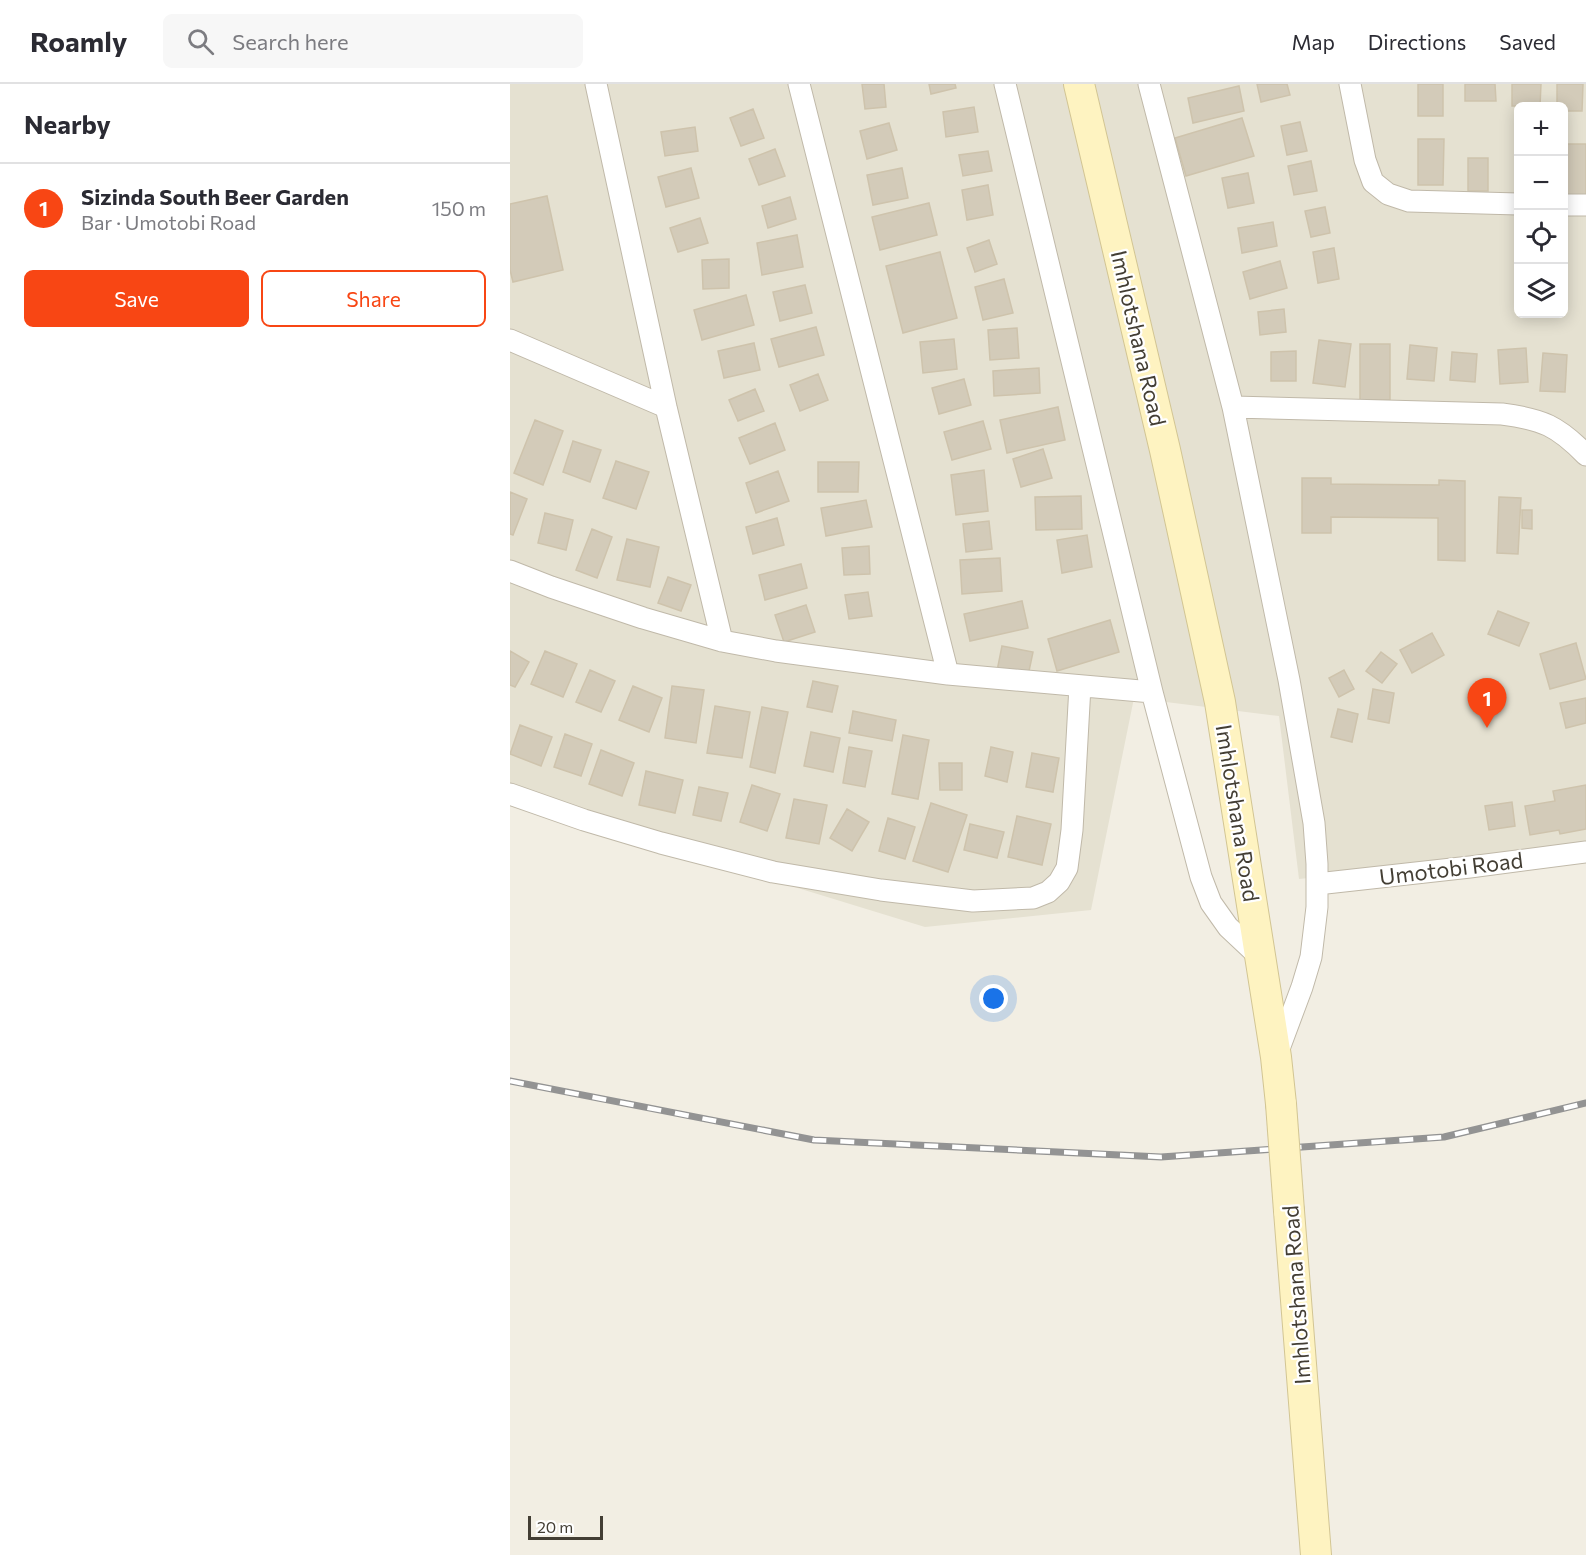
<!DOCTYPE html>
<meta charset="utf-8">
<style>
body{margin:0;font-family:Commissioner,sans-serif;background:#f7f7f7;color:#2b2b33}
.controls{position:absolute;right:18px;top:18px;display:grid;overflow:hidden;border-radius:9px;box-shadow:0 3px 15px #0003}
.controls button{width:54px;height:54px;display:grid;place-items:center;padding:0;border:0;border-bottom:2px solid #e1e1e2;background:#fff;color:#2b2b33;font:30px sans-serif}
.scale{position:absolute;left:18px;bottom:15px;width:75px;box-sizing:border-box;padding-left:6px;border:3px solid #433e34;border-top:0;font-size:16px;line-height:21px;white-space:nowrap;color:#433e34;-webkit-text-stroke:4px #fff;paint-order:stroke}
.you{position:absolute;left:484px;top:915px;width:21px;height:21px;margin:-15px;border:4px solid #fff;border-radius:50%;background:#1a73e8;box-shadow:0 0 0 9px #1a73e833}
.badge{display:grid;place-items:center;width:39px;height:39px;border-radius:50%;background:#f84614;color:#fff;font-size:20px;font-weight:700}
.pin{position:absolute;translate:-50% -50px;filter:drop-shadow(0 2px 3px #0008)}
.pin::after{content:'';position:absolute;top:32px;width:21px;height:18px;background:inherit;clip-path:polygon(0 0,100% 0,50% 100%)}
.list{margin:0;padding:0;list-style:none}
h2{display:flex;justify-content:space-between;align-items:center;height:78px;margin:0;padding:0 24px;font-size:26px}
h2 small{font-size:20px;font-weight:400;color:#7c7c81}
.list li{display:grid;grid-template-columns:39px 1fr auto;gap:18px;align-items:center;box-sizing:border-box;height:90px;padding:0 24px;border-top:2px solid #e1e1e2}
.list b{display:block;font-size:22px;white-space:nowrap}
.list p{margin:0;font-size:20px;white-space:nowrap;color:#7c7c81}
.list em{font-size:20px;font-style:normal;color:#7c7c81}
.actions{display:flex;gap:12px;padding:18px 24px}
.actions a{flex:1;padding:14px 0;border:2px solid #f84614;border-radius:9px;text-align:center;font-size:21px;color:#f84614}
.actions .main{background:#f84614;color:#fff}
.icon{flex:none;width:33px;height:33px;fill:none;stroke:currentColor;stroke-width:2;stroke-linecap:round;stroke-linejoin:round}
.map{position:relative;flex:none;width:1076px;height:1471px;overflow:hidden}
header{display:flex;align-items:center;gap:36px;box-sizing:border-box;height:84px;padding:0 30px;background:#fff;border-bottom:2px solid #e1e1e2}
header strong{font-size:28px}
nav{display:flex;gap:33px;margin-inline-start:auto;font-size:21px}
.search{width:420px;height:54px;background:#f7f7f7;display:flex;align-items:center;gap:15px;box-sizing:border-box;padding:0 21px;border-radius:9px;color:#7c7c81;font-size:22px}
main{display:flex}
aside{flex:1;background:#fff}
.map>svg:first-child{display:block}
.residential{fill:#e5e1d1;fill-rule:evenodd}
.building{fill:#d3cbb9;stroke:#cec3ac;stroke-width:1.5}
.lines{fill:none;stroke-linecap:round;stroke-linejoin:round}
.street-casing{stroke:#c0b9a9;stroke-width:23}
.secondary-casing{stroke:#d2c593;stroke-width:32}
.street{stroke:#fff;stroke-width:21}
.secondary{stroke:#fef3c1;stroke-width:30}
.rail-casing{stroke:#939393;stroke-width:7}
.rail{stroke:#fff;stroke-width:4.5;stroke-dasharray:14;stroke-linecap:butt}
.secondary-bridge-casing{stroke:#d2c593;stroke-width:32;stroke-linecap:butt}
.secondary-bridge{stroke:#fef3c1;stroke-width:30}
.labels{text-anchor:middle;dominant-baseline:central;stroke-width:4.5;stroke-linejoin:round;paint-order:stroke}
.street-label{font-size:22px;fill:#433e34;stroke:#fff}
</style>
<header>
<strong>Roamly</strong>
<div class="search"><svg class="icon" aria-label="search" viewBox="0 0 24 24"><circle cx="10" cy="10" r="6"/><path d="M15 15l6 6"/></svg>Search here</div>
<nav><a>Map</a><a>Directions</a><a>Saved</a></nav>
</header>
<main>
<aside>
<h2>Nearby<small></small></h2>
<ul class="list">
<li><span class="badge">1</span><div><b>Sizinda South Beer Garden</b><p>Bar · Umotobi Road</p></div><em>150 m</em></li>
</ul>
<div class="actions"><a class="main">Save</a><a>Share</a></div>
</aside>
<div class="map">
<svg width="1076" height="1471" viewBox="0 0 1076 1471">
<rect width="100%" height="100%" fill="#f2eee3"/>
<!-- residential -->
<path class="residential" d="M0,0H1076V765L789,795L769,632L624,614L581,826L415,843L0,716ZM1008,22H1054V230H1008Z"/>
<!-- building -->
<path class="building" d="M352,0H374L376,23L355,25Z
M419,0H445L446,4L421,10Z
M747,0H777L780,11L751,18Z
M908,0H933V32H908Z
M955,0H985L986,17H955Z
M1002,0H1031L1030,22H1002Z
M1047,0H1073L1072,27H1054V22H1047Z
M729,2L734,27L683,39L678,14Z
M464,23L468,48L436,53L433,28Z
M243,25L254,54L231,62L220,34Z
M732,34L744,72L676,92L665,54Z
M790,38L797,67L777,71L771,42Z
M379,39L387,66L357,75L350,47Z
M185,43L188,67L155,72L151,48Z
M908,55H934L933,101H908Z
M1054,60H1076V118H1054Z
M265,65L275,92L249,101L239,75Z
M478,67L482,87L453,92L449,71Z
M958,74H978V107H958Z
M801,77L807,107L784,111L778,82Z
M1005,81H1008V108H1005Z
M181,84L189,114L156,123L148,93Z
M392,84L398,114L363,121L357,91Z
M738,89L744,119L718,124L712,94Z
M478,101L483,131L457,136L452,106Z
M37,112L53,186L3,198L0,186V120Z
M280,113L286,135L258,144L252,122Z
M419,119L427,151L370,166L362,133Z
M815,123L820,149L801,153L795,127Z
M190,134L198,159L168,168L160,144Z
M763,138L767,162L732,169L728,144Z
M287,151L293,183L252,191L247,159Z
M479,156L487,180L465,188L457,164Z
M824,164L829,195L808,199L803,168Z
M430,168L447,234L393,249L376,182Z
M219,175V204L193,205L192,176Z
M770,177L777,204L740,215L733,188Z
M494,195L503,229L473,236L465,203Z
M295,201L302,229L270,237L263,208Z
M236,211L244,241L192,256L184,226Z
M774,225L776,248L750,251L748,228Z
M306,243L314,271L269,283L261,255Z
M507,244L509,274L480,276L478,246Z
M444,255L447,285L413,289L410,258Z
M809,256L841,260L835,303L803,299Z
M244,259L250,286L214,294L208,267Z
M850,260H880V316H850Z
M900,261L927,264L924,297L897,295Z
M1016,264L1018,298L990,300L988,266Z
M786,267V297H761V268Z
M942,268L967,270L965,298L940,296Z
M1033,269L1057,271L1055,308L1030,307Z
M529,284L530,309L484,312L483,287Z
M308,290L318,316L290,327L280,301Z
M454,295L461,321L429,330L422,304Z
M245,305L254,327L228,337L219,316Z
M548,323L555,356L497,369L490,336Z
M25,336L53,347L33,401L4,389Z
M473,337L481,365L442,376L434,348Z
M265,339L275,366L240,380L229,354Z
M63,357L91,366L80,398L53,388Z
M533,365L542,394L511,403L503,375Z
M106,377L139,388L126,425L93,414Z
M308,378H349L348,408H308Z
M474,386L478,427L446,431L441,391Z
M268,387L279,417L246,429L236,399Z
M792,394H821V400L929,401V396L955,397V477L928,476V434L821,433V449H792Z
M0,408L17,415L3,451L0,450Z
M571,412L572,445L526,446L525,413Z
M989,413L1011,414L1008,470L987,469Z
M356,416L362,443L316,452L311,424Z
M1012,426H1022V445L1012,444Z
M35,429L63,436L56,466L28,459Z
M267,434L274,461L243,470L236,443Z
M479,437L482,465L456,468L453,440Z
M82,445L102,453L87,494L66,486Z
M577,451L582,483L552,489L547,456Z
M117,455L149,463L140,503L107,496Z
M359,462L360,490L334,491L332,464Z
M490,474L492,507L452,510L450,476Z
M291,480L297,504L255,516L249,491Z
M158,493L181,501L171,527L148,519Z
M358,508L362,532L339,535L335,511Z
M512,517L518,544L460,557L454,530Z
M296,521L305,548L274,558L265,531Z
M988,527L1019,539L1009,562L978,550Z
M600,536L609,568L547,587L538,555Z
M922,549L934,571L902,589L890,566Z
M1066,559L1076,595L1040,605L1030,570Z
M492,562L523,568L518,592L487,587Z
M0,567L19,578L5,603L0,601Z
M35,567L67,580L53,613L21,600Z
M871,568L887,580L872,599L856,587Z
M80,586L105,597L91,628L66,618Z
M834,586L844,605L829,613L819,594Z
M303,597L328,602L322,628L297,623Z
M123,602L152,614L139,648L109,636Z
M162,602L194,606L186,659L155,654Z
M863,605L884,609L879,639L858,635Z
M1076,614V639L1056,644L1050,619Z
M205,622L240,628L232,674L197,669Z
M252,623L278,628L265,689L240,683Z
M828,625L848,630L842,658L821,653Z
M343,627L386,636L382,657L339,649Z
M10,641L42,653L31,682L0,670Z
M301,648L330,654L323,688L294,682Z
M55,650L82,660L71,692L44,683Z
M393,651L419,656L408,715L382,710Z
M339,663L362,667L355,703L333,699Z
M481,663L503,668L497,698L475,692Z
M91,666L124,679L112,712L79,700Z
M522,669L549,674L543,708L516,703Z
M429,679H452V706H430Z
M136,687L173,696L165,729L129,721Z
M242,701L270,710L257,747L230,738Z
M1076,701V745L1050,750L1049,746L1020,751L1015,722L1045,717L1043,707Z
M189,703L218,709L211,737L183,731Z
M284,715L317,721L309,760L276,754Z
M1002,718L1005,742L979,746L975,722Z
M421,719L457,731L438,788L403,777Z
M337,725L359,738L342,767L320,754Z
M507,732L541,740L532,781L498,773Z
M378,734L405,743L395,775L369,767Z
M460,740L494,748L487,774L454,766Z"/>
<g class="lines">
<defs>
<path id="street" d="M86,0L156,323L212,557
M289,0L438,590
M495,0L642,608L691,793L701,819L718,843L751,874
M639,0L723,323L779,596L804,739L807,780V823L801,873L792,903L767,970
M840,0L855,76L863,98L878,110L899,117L1008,120
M1054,121H1076
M0,256L156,323
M723,323L992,330C1032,335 1048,342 1076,371
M0,487L41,503L133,534L212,557L266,567L438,590L642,608
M0,710L74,736L151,759L263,788L371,806L463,817L523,814L538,808L549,798L557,784L562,746L570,602
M807,800L960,783L1076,768"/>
<path id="secondary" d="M569,0L655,366L710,618L766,973L771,1020
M779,1127L806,1471"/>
</defs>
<!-- street casing -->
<use href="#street" class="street-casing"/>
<!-- secondary casing -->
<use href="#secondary" class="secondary-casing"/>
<!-- street -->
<use href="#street" class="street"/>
<!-- secondary -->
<use href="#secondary" class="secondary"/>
<defs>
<path id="rail" d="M0,997L304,1056L651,1073L934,1053L1076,1019"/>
</defs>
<!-- rail casing -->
<use href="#rail" class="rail-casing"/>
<!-- rail -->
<use href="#rail" class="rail"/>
<defs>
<path id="secondary-bridge" d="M771,1020L779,1127"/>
</defs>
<!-- secondary-bridge casing -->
<use href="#secondary-bridge" class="secondary-bridge-casing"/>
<!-- secondary-bridge -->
<use href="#secondary-bridge" class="secondary-bridge"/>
</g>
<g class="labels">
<!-- street labels -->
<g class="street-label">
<text transform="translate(629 254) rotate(77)">Imhlotshana Road</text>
<text transform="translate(728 729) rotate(81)">Imhlotshana Road</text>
<text transform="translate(941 784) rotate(-7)">Umotobi Road</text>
<text transform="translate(786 1211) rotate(-94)">Imhlotshana Road</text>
</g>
</g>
</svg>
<div class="controls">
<button>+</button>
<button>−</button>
<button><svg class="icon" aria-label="locate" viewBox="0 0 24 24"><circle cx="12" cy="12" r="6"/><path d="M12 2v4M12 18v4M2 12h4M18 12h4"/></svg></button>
<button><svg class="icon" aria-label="layers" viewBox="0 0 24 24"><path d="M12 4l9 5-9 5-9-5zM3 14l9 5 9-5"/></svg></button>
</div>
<div class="scale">20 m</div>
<div class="you"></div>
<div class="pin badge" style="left:977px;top:644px">1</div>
</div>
</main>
